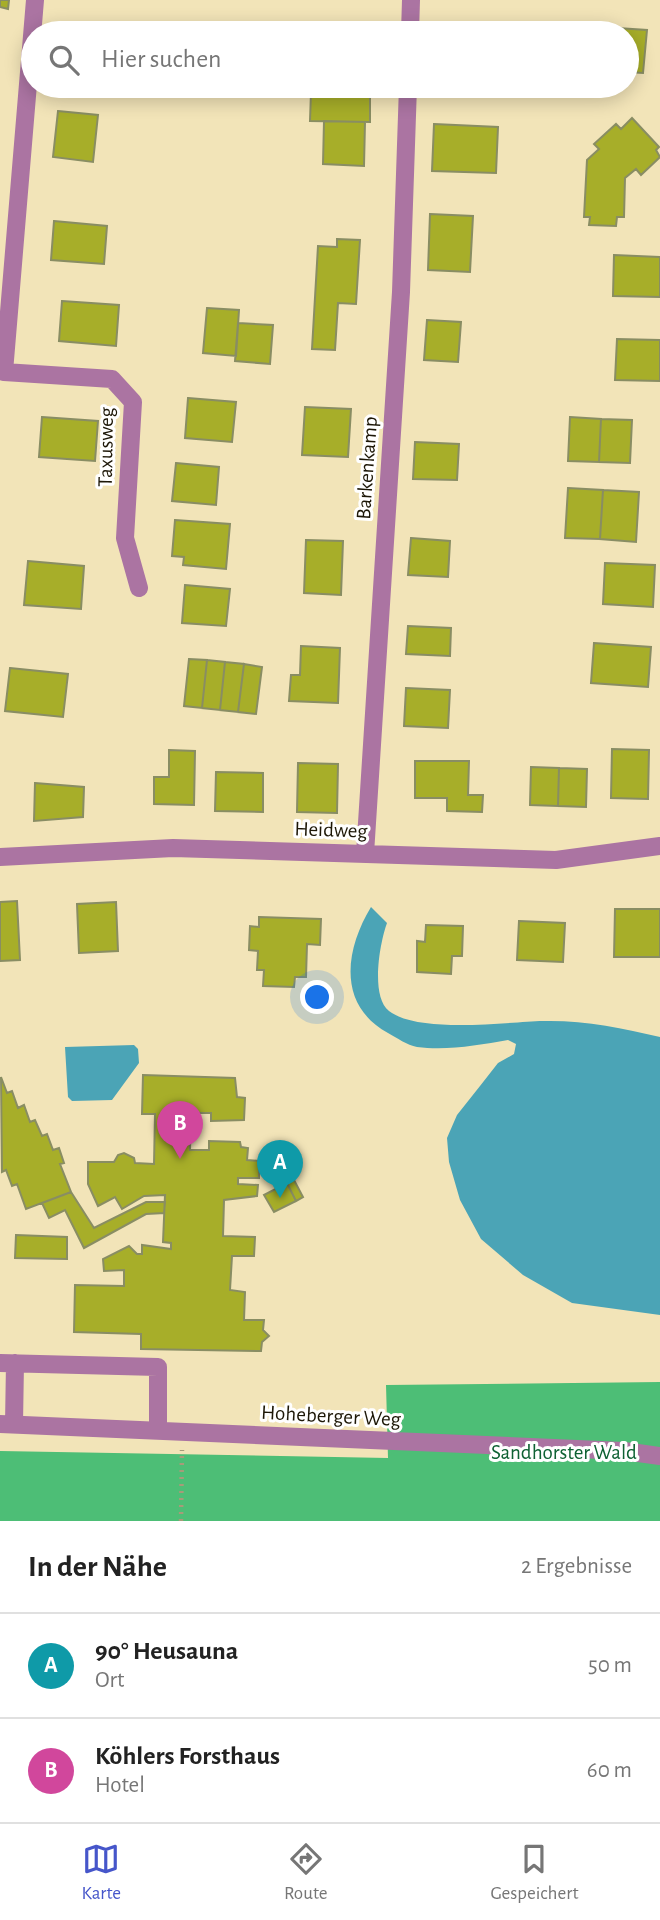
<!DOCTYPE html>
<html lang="de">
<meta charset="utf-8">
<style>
body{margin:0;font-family:"Alegreya Sans",sans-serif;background:#f2f2f2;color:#222}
.you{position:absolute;left:318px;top:998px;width:24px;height:24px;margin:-18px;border:5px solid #fff;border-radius:50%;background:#1a73e8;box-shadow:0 0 0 10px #1a73e833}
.badge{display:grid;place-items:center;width:46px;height:46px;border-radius:50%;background:#4656ca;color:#fff;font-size:23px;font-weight:700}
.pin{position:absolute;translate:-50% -58px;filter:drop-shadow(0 2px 4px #0008)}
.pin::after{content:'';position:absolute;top:37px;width:24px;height:21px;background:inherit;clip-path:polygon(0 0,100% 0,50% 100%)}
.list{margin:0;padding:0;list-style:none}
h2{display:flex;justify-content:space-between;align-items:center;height:91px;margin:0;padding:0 28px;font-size:30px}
h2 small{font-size:23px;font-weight:400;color:#767676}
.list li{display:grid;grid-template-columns:46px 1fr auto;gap:21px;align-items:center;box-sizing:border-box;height:105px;padding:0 28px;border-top:2px solid #e0e0e0}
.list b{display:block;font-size:26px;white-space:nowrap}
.list p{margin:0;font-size:23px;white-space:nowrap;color:#767676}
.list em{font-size:23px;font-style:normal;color:#767676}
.icon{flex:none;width:38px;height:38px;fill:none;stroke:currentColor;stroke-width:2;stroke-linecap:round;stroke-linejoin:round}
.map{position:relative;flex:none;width:660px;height:1521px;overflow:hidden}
.search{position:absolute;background:#fff;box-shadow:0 4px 18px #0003;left:21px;right:21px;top:21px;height:77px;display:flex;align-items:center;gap:18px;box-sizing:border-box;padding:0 24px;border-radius:38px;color:#767676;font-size:26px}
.sheet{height:301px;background:#fff}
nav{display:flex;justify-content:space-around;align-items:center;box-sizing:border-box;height:98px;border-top:2px solid #e0e0e0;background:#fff;font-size:19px;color:#767676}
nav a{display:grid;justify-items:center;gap:4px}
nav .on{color:#4656ca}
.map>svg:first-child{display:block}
.forest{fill:#4dbe76}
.water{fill:#4ba4b6}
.building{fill:#a7ae29;stroke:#898d63;stroke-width:2}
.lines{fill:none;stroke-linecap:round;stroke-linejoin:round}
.path{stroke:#a79b79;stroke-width:4.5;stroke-dasharray:2 5;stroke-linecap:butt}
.minor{stroke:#ab74a2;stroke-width:18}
.labels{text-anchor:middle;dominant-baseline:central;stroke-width:6;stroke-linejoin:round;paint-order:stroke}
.street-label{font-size:21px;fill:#1d1707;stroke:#fff}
.park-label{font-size:21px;fill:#0e6133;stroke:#fff}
</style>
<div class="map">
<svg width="660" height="1521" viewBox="0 0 660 1521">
<rect width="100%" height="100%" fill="#f2e4b8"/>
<!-- forest -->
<path class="forest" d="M660,1382V1521H0V1451L388,1458L386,1385Z"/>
<!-- water -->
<path class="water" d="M371,907L387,923C380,942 370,996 389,1011C419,1034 506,1022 543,1021C583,1020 622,1028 660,1037V1315L572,1303L523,1275L481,1239L460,1200L449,1162L447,1138L457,1115L480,1086L498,1063L514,1054L516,1044L508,1040C479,1045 447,1051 417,1047C407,1045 397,1038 388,1033C337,1005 345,950 371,907Z
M134,1045L138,1049L139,1063L112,1100L72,1101L68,1097L65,1047Z"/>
<!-- building -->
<path class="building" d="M0,0H9L8,9L0,7Z
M587,25L617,28V33H587Z
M323,27L375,31V33H323Z
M617,28L647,30L643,73L627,72V33H617Z
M67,30L100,33H67Z
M86,86H132L131,90Z
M311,92L370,93V122L310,121Z
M58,111L98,115L93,162L53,157Z
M632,118L659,147L656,150L660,157L641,175L636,169L625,178L624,217H617L616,226L589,225L590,217H584L587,160L599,149L594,144L616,124L621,129Z
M324,121L365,122L364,166L323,164Z
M434,124L498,127L496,173L432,171Z
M430,214L473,216L470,272L428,270Z
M54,221L107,226L104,264L51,260Z
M337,239L360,240L356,304L338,303L335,350L312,349L318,246L337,247Z
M614,255L660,257V297L613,296Z
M62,301L119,305L116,346L59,341Z
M207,308L239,310L236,356L203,353Z
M427,320L461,322L458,362L424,360Z
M238,323L273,325L270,364L235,361Z
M617,339L660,340V381L615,380Z
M188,398L236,402L232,442L185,438Z
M305,407L351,409L348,457L302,455Z
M42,417L98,421L95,461L39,457Z
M570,417L601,419L599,462L568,461Z
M601,419L632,420L630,463L599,462Z
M415,442L459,444L457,480L413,479Z
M176,463L219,467L216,505L172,501Z
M568,488L603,490L600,539L565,538Z
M603,490L639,492L636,542L600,539Z
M175,520L230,524L226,569L183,565L184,557L172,556Z
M411,538L450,541L448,577L408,575Z
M306,540L343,541L341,595L304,593Z
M28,561L84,566L81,609L24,605Z
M605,563L655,565L653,607L603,604Z
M185,585L230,589L226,626L182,623Z
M408,626L451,628L450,656L406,654Z
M594,643L651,647L648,687L591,683Z
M301,646L340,648L338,703L289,701L291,675H300Z
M189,659L207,660L202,708L184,706Z
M207,660L225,662L220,710L202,708Z
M225,662L244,664L238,712L220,710Z
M244,664L262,667L256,714L238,712Z
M10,668L68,674L63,717L5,711Z
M406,688L450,690L448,728L404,726Z
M612,749L649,750L648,799L611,798Z
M169,750L195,751L194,805L154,804V777H169Z
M415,761H469L468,795H483L482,812L447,811V798H415Z
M298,763L338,764L337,813L297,812Z
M531,767L559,768L558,806L530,805Z
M559,768L587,769L586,807L558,806Z
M216,772L263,773V812L215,811Z
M35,783L84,787L83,817L34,821Z
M17,901L20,960L0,961V902Z
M116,902L118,951L79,953L77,904Z
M615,909H660V957H614Z
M259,917L321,919L320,945L307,944L306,977H295L294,987L263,986L264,970H257L258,951L249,950L250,926L259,927Z
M519,921L565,923L563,962L517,960Z
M426,925L463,926L462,956H452L451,974L417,972V941L425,942Z
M143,1075L235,1078L237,1097L245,1098L244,1120L211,1121V1113H191L190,1150H209V1141L240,1142L241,1147L248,1148L247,1160L259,1161V1178H238V1184L258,1185L257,1196L224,1200L223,1236L255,1237L254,1256H232L230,1290L245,1292L244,1320H264L263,1330L269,1336L262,1342L261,1351L141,1349V1334L74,1332L75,1285L124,1286V1270L104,1271L103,1259L129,1246L137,1254H142V1245L171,1249V1243L163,1242L165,1195L144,1196L122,1209L115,1197L98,1206L88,1184V1162H114L118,1155L124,1153L134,1158L135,1163L154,1164L155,1114H142Z
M1,1077L7,1093L12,1091L18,1108L24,1105L30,1122L35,1120L42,1136L47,1134L53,1150L59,1148L64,1163L60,1164L71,1192L26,1209L17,1184L12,1186L6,1170L2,1172Z
M294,1180L303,1197L296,1201L287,1183Z
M287,1183L296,1201L274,1212L264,1195Z
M71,1192L94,1228L146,1202H165L164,1213L146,1214L84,1248L65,1210L49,1218L42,1203Z
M16,1235L67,1237V1259L15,1258Z"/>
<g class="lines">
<!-- path -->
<path class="path" d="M181,1521L182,1450"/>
<!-- minor -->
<path class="minor" d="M410,33L411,0
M0,371L4,372L35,0
M4,372L112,379L133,402L125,538L139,588
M365,854L401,292L408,86
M0,857L173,848L556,860L660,846
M0,1363L158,1367V1430
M0,1424L624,1451L660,1456
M14,1424L15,1363"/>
</g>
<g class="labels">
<!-- street labels -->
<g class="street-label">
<text transform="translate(106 447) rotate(-89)">Taxusweg</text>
<text transform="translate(367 468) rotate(-86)">Barkenkamp</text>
<text transform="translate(331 830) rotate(2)">Heidweg</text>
<text transform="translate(331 1416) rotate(3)">Hoheberger Weg</text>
</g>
<!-- park labels -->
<g class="park-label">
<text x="564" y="1452">Sandhorster Wald</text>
</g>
</g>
</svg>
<div class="you"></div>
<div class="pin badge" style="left:280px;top:1198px;background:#0f9aa8">A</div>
<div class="pin badge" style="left:180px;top:1159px;background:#d1479c">B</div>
<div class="search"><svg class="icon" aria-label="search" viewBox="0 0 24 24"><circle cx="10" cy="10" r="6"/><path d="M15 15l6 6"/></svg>Hier suchen</div>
</div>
<section class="sheet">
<h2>In der Nähe<small>2 Ergebnisse</small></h2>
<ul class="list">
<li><span class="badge" style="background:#0f9aa8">A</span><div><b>90° Heusauna</b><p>Ort</p></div><em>50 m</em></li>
<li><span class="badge" style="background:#d1479c">B</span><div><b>Köhlers Forsthaus</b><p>Hotel</p></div><em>60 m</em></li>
</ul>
</section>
<nav>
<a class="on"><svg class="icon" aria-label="map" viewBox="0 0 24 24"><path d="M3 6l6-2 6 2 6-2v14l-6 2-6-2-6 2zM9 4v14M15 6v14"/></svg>Karte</a>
<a><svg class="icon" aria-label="directions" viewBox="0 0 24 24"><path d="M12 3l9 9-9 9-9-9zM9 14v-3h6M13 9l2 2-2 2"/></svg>Route</a>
<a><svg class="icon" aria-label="saved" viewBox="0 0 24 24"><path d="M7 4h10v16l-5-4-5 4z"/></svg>Gespeichert</a>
</nav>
